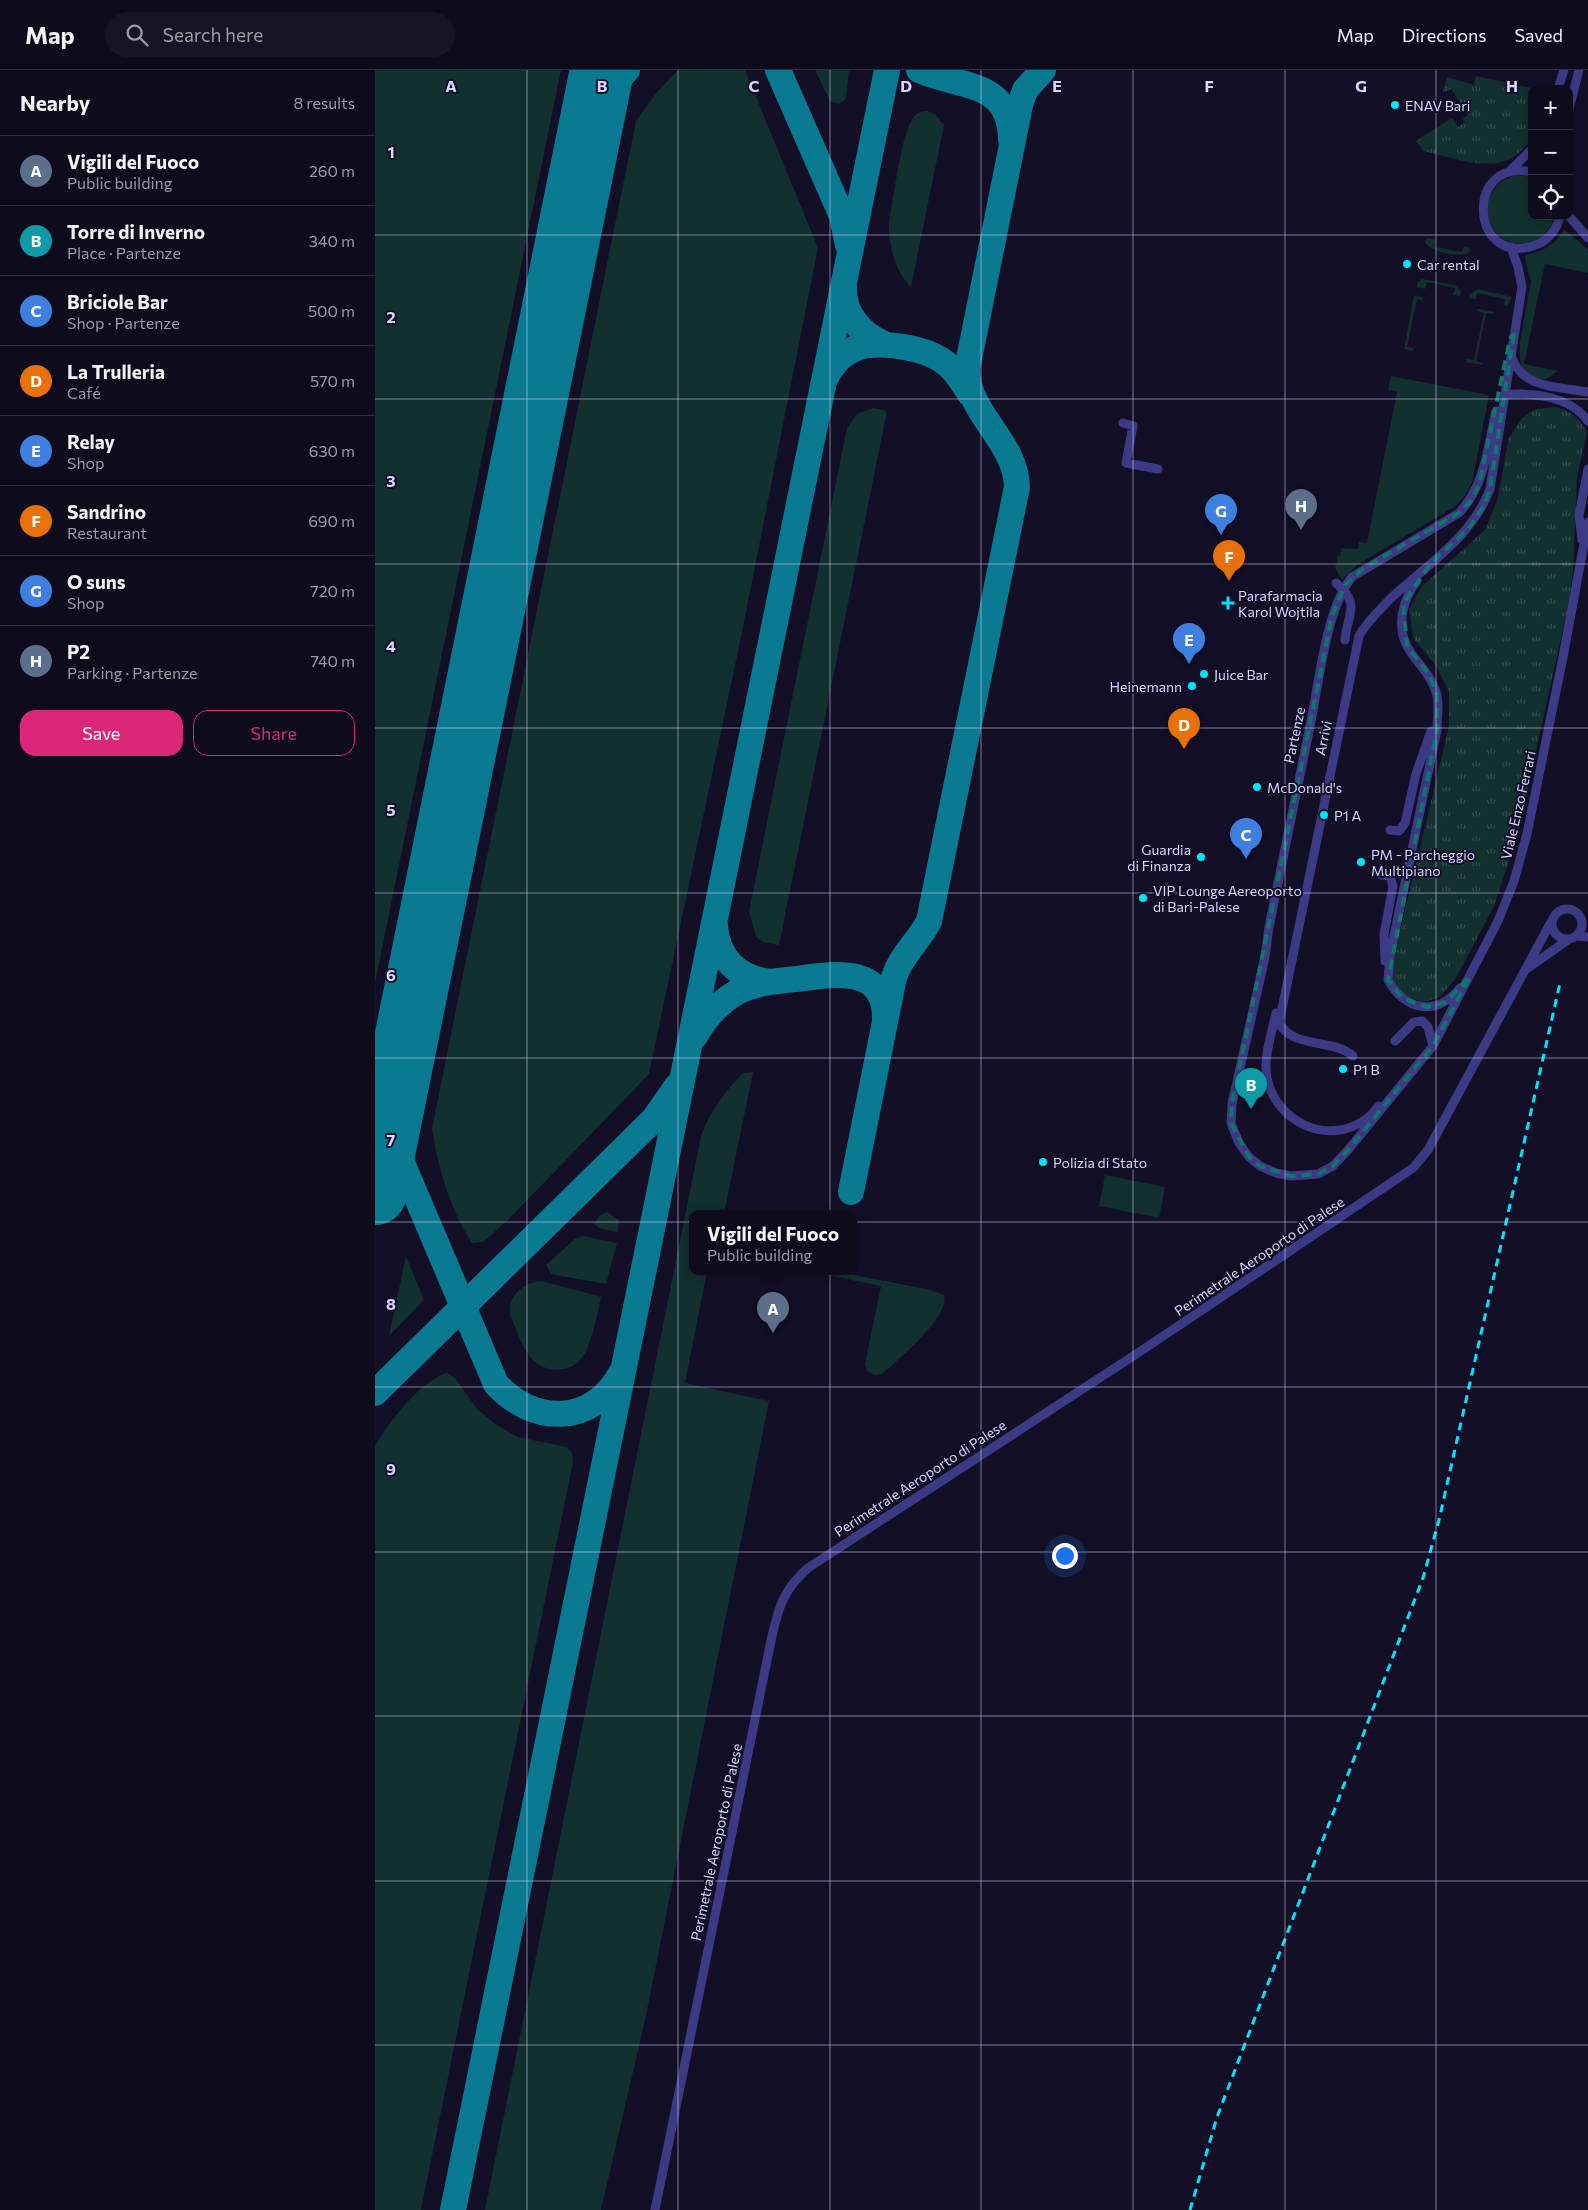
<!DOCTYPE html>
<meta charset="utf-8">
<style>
body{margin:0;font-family:Commissioner,sans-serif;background:#171425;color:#f1f3f6}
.controls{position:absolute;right:15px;top:15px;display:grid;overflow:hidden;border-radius:10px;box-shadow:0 2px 12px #0003}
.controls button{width:45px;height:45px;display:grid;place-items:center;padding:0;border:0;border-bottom:1px solid #2e2b3b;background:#0e0b1c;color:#f1f3f6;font:25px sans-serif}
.you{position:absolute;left:689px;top:1485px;width:18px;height:18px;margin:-12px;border:4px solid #fff;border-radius:50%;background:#1a73e8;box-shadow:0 0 0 8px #1a73e833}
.badge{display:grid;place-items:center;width:32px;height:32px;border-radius:50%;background:#db2777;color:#fff;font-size:16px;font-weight:700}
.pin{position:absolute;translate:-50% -41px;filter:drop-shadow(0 1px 2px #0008)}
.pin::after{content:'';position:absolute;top:26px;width:18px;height:15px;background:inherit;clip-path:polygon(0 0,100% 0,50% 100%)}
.popup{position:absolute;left:314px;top:1140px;width:168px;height:65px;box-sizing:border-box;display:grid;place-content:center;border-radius:10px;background:#0e0b1c;filter:drop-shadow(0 1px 4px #0005);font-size:16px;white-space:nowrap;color:#9b9ba3}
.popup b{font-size:19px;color:#f1f3f6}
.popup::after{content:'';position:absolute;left:50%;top:100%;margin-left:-10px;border:10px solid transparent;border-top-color:#0e0b1c}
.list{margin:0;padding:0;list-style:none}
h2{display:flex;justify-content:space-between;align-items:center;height:65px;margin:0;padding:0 20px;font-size:21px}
h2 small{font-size:16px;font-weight:400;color:#9b9ba3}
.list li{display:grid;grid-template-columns:32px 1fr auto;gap:15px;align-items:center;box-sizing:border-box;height:70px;padding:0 20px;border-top:1px solid #2e2b3b}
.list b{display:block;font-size:19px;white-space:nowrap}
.list p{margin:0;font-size:16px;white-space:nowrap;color:#9b9ba3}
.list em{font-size:16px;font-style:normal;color:#9b9ba3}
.actions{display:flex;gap:10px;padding:15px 20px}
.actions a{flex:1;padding:11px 0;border:1px solid #db2777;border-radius:15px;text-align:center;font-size:18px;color:#db2777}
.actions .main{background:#db2777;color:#fff}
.icon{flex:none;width:28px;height:28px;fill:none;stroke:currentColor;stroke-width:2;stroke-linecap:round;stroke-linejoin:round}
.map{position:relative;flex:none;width:1213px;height:2140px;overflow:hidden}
header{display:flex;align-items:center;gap:30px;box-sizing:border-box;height:70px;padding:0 25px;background:#0e0b1c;border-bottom:1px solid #2e2b3b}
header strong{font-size:24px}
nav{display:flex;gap:28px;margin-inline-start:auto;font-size:18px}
.search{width:350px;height:45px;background:#171425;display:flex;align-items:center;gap:12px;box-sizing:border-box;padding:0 18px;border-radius:28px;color:#9b9ba3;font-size:19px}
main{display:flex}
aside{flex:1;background:#0e0b1c}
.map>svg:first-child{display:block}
.grass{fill:#12302f}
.park{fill:url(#park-tufts)}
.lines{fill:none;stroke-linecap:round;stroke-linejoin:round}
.taxiway{stroke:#0a7a92;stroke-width:26}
.runway{stroke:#0a7a92;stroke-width:64}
.minor{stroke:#3d3a85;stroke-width:9}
.rail{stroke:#00e5ff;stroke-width:3;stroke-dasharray:8 6;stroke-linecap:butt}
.minor-bridge{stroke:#3d3a85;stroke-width:9}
.marked{fill:none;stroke:#0f766e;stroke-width:4;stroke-dasharray:10 6;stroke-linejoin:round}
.grid{fill:none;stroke:#d9d4ff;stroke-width:1;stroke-opacity:0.55}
.poi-dot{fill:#00e5ff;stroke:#130f26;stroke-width:2}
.labels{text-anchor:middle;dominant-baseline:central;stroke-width:4;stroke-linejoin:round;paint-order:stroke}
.poi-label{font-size:14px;fill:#d9d4ff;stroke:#130f26;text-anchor:start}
.street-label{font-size:14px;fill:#d9d4ff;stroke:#130f26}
.grid-label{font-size:16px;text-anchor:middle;font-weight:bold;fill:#d9d4ff;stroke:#130f26;stroke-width:4;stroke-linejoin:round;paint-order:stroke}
</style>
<header>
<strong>Map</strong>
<div class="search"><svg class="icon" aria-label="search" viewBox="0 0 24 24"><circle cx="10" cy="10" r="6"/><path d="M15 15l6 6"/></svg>Search here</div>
<nav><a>Map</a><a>Directions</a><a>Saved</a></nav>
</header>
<main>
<aside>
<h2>Nearby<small>8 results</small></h2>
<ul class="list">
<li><span class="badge" style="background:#5c6f8a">A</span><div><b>Vigili del Fuoco</b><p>Public building</p></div><em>260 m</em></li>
<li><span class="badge" style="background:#0f9aa8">B</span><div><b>Torre di Inverno</b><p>Place · Partenze</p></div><em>340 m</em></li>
<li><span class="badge" style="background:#3f7fe0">C</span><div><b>Briciole Bar</b><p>Shop · Partenze</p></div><em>500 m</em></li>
<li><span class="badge" style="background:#e8710a">D</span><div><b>La Trulleria</b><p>Café</p></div><em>570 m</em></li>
<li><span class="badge" style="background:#3f7fe0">E</span><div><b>Relay</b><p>Shop</p></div><em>630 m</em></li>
<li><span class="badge" style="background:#e8710a">F</span><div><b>Sandrino</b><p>Restaurant</p></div><em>690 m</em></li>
<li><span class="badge" style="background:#3f7fe0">G</span><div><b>O suns</b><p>Shop</p></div><em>720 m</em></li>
<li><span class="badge" style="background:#5c6f8a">H</span><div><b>P2</b><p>Parking · Partenze</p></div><em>740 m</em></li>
</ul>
<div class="actions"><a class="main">Save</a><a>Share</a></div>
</aside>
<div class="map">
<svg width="1213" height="2140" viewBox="0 0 1213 2140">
<defs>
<pattern id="park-tufts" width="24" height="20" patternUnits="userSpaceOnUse" patternTransform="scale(1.25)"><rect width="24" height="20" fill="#12302f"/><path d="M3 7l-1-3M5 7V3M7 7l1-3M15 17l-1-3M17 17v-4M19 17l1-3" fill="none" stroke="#344d4e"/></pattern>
</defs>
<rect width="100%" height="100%" fill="#130f26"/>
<!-- grass -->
<path class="grass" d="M0,0H186L0,913Z
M303,0H370L443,178L366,567L274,1004L132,1151L108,1172L97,1173C75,1139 63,1098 57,1058L261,51L283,21Z
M440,0H474L471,28L465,34L455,31Z
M552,41L560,44L569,55L536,217C519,200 513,173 514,150C519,128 526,62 539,47C543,42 547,41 552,41Z
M1142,105L1157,107V146H1180C1176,158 1169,168 1157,172C1112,186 1092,117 1142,105Z
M1189,159L1213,180V203L1170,194L1149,294L1183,301L1171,309H1158L1147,298L1145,289V271L1156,212L1149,186C1166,181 1180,177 1189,159Z
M1051,168L1061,170L1060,177L1087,182L1089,176L1095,178L1094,183C1080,187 1060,183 1050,173Z
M1047,209L1080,215L1086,221L1085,226L1078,225L1080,218L1052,212L1050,219L1042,217V213Z
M1103,219L1137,227L1132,236L1129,235L1130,229L1102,223L1101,229L1094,228L1095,224Z
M1039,226L1048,227V230L1042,229L1032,277L1038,278V281L1029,279Z
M1102,239L1119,242L1118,244L1111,243L1101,291L1108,293V295L1091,292V289L1099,290L1109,243L1102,241Z
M1016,306L1114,325L1097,413L1090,426L1079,437L982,495L967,510L960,498L963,486H965L967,478L983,479L984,472L992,473L1022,322L1013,320Z
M499,338L512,341L404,875L388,872L381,867L374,841L472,358L482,344Z
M378,1002L349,1144H318V1202H332L310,1313L394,1331L270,1950L226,2140H110L326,1066C335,1041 350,1021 368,1003Z
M730,1105L790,1117L784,1148L724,1136Z
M232,1142L244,1150L243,1162L226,1159L219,1154L224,1146Z
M208,1166L242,1173L231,1214L176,1204L171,1195L200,1169Z
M31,1186L49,1230L14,1266Z
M437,1202H464L556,1220L569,1225C576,1246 522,1291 507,1304L499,1305L492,1301L490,1294L506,1216Z
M167,1211L226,1227C222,1244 219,1263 212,1279C208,1289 199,1297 189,1299C154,1305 146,1270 135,1245C132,1226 149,1212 167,1211Z
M72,1303L80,1308L102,1339L123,1356L143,1367L192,1377L197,1383L198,1392L46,2140H0V1376C14,1352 45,1311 72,1303Z"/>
<!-- park -->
<path class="park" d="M1101,6L1162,19H1157V68C1129,110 1090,90 1048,81L1041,71L1077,48L1083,57L1090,52L1088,49L1093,45L1076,19L1070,22L1068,21L1072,7L1099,15Z
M1180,337C1196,341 1204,347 1212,362L1202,408L1198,502L1194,533L1140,774L1119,836L1081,908L1064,928L1047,932L1031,927L1018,911V891L1074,656V622L1061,596L1038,568L1034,539L1047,516L1110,460L1122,431L1134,368L1147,348L1160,339Z"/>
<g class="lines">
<!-- taxiway -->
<path class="taxiway" d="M403,0L467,146L473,175
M544,0C583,18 635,9 636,69
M217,53L233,19L252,0
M469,217C468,244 486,264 509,274
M450,309C467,274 494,271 529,277C545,280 561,284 574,296C583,304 589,315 595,324
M340,855C342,889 364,909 396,912
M320,966C330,948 343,933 362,922C379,913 401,911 421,909C458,904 512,894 510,951
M18,1036L16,1054L22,1081L121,1314C158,1355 218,1356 246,1303
M476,1122L519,907C526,885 544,871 554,851L642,417C641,371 592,344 592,299L645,35L650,20L668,0
M0,1130C11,1114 23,1113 39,1123
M0,1323L279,1049L302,1016
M78,2140L512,0"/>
<!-- runway -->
<path class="runway" d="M0,1123L227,0"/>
<!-- minor -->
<path class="minor" d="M1183,19L1189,0
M1194,39L1204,0
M1134,102L1157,79
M1157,102C1089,87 1095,196 1158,176C1172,172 1182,160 1185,146
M1194,146L1213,168
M1137,288C1148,319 1185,317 1213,322
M1129,325C1158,322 1195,326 1213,351
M748,353L758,356L751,393L783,399
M1207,470L1204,445L1213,399
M977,507L1084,443C1110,416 1113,376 1121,341
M1042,511C1028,529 1021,555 1032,576C1041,593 1054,601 1061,622C1065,633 1062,648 1062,660L1015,885L1013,910C1031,941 1061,947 1085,918
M961,513C986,535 973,540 970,570
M935,656L894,857L890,887L857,1034L856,1053L864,1073L874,1087L885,1096L901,1103L916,1106L943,1104L958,1096L973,1080L1058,976L1123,851L1139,811L1152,764L1188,587L1213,452
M1015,760L1024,761L1030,753L1041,704L1056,661
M1006,805L1015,806L1018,816L1009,864L1010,891
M1177 854a15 15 0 1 1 30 0a15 15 0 1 1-30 0Z
M1202,866L1213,867
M1153,898L1194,869
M901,943C897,963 888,987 892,1008C901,1052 953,1077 991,1049C996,1046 1000,1040 1004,1036
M1020,971L1039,952L1047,951L1053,957L1058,976
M978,986C957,968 918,979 904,953L984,566C992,551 1005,540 1016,528C1052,495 1097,467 1115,419L1147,217L1143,197L1136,177
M280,2140L397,1566C404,1536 409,1519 433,1498L772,1277L1038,1098L1053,1080L1176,852"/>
<!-- rail -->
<path class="rail" d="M815,2140L842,2047L1048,1508L1064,1450L1185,913"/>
<!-- minor-bridge -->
<path class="minor-bridge" d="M935,656C944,615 951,537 977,507"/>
</g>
<!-- marked area -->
<path class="marked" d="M1139,264L1115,419L1108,437L1093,459L1056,493L1028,534L1032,576L1053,603L1062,624V660L1013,910L1027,928L1052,937L1071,932L1095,906L1058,976L973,1080L958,1096L943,1104L916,1106L885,1096L874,1087L856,1053L857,1034L957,546L970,515L989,498L1084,443L1095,432L1104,415L1135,269Z"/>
<!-- grid -->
<path class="grid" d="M152,0V2140M303,0V2140M455,0V2140M606,0V2140M758,0V2140M910,0V2140M1061,0V2140M0,165H1213M0,329H1213M0,494H1213M0,658H1213M0,823H1213M0,988H1213M0,1152H1213M0,1317H1213M0,1482H1213M0,1646H1213M0,1811H1213M0,1975H1213"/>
<!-- markers -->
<g class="poi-dot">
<circle cx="1020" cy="35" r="5"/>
<circle cx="1032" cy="194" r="5"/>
<path d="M850.5 525.5h5v5h5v5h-5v5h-5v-5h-5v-5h5z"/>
<circle cx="829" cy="604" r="5"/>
<circle cx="817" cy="616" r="5"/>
<circle cx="882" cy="717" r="5"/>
<circle cx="949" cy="745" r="5"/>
<circle cx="826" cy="787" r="5"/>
<circle cx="986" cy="792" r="5"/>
<circle cx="768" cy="828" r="5"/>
<circle cx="968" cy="999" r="5"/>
<circle cx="668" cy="1092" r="5"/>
</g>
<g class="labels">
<!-- poi labels -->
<g class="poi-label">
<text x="1030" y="35">ENAV Bari</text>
<text x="1042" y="194">Car rental</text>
<text x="863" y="525">Parafarmacia<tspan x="863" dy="16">Karol Wojtila</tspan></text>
<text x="839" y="604">Juice Bar</text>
<text x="807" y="616" text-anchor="end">Heinemann</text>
<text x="892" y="717">McDonald's</text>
<text x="959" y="745">P1 A</text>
<text x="816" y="779" text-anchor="end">Guardia<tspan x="816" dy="16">di Finanza</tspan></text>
<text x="996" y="784">PM - Parcheggio<tspan x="996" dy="16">Multipiano</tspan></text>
<text x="778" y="820">VIP Lounge Aereoporto<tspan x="778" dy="16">di Bari-Palese</tspan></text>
<text x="978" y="999">P1 B</text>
<text x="678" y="1092">Polizia di Stato</text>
</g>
<!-- street labels -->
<g class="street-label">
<text transform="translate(919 665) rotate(-78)">Partenze</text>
<text transform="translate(948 668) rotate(-78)">Arrivi</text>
<text transform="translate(1143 735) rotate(-77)">Viale Enzo Ferrari</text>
<text transform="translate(884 1186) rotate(-34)">Perimetrale Aeroporto di Palese</text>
<text transform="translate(545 1408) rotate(-33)">Perimetrale Aeroporto di Palese</text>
<text transform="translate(341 1772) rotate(-78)">Perimetrale Aeroporto di Palese</text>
</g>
</g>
<g class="grid-label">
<text x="76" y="22">A</text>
<text x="227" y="22">B</text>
<text x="379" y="22">C</text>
<text x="531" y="22">D</text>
<text x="682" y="22">E</text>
<text x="834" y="22">F</text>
<text x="986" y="22">G</text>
<text x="1137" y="22">H</text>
<text x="16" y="88">1</text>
<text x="16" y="253">2</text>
<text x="16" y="417">3</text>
<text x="16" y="582">4</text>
<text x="16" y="746">5</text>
<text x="16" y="911">6</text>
<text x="16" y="1076">7</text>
<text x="16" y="1240">8</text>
<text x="16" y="1405">9</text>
</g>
</svg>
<div class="controls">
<button>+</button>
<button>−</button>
<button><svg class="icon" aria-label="locate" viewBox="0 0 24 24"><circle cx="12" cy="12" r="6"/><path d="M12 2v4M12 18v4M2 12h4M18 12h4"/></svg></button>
</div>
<div class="you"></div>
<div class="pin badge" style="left:398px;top:1263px;background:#5c6f8a">A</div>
<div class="popup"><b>Vigili del Fuoco</b>Public building</div>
<div class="pin badge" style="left:876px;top:1039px;background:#0f9aa8">B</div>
<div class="pin badge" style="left:871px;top:789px;background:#3f7fe0">C</div>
<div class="pin badge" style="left:809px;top:679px;background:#e8710a">D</div>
<div class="pin badge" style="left:814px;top:594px;background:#3f7fe0">E</div>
<div class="pin badge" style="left:854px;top:511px;background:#e8710a">F</div>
<div class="pin badge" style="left:846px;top:465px;background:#3f7fe0">G</div>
<div class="pin badge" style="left:926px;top:460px;background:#5c6f8a">H</div>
</div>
</main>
